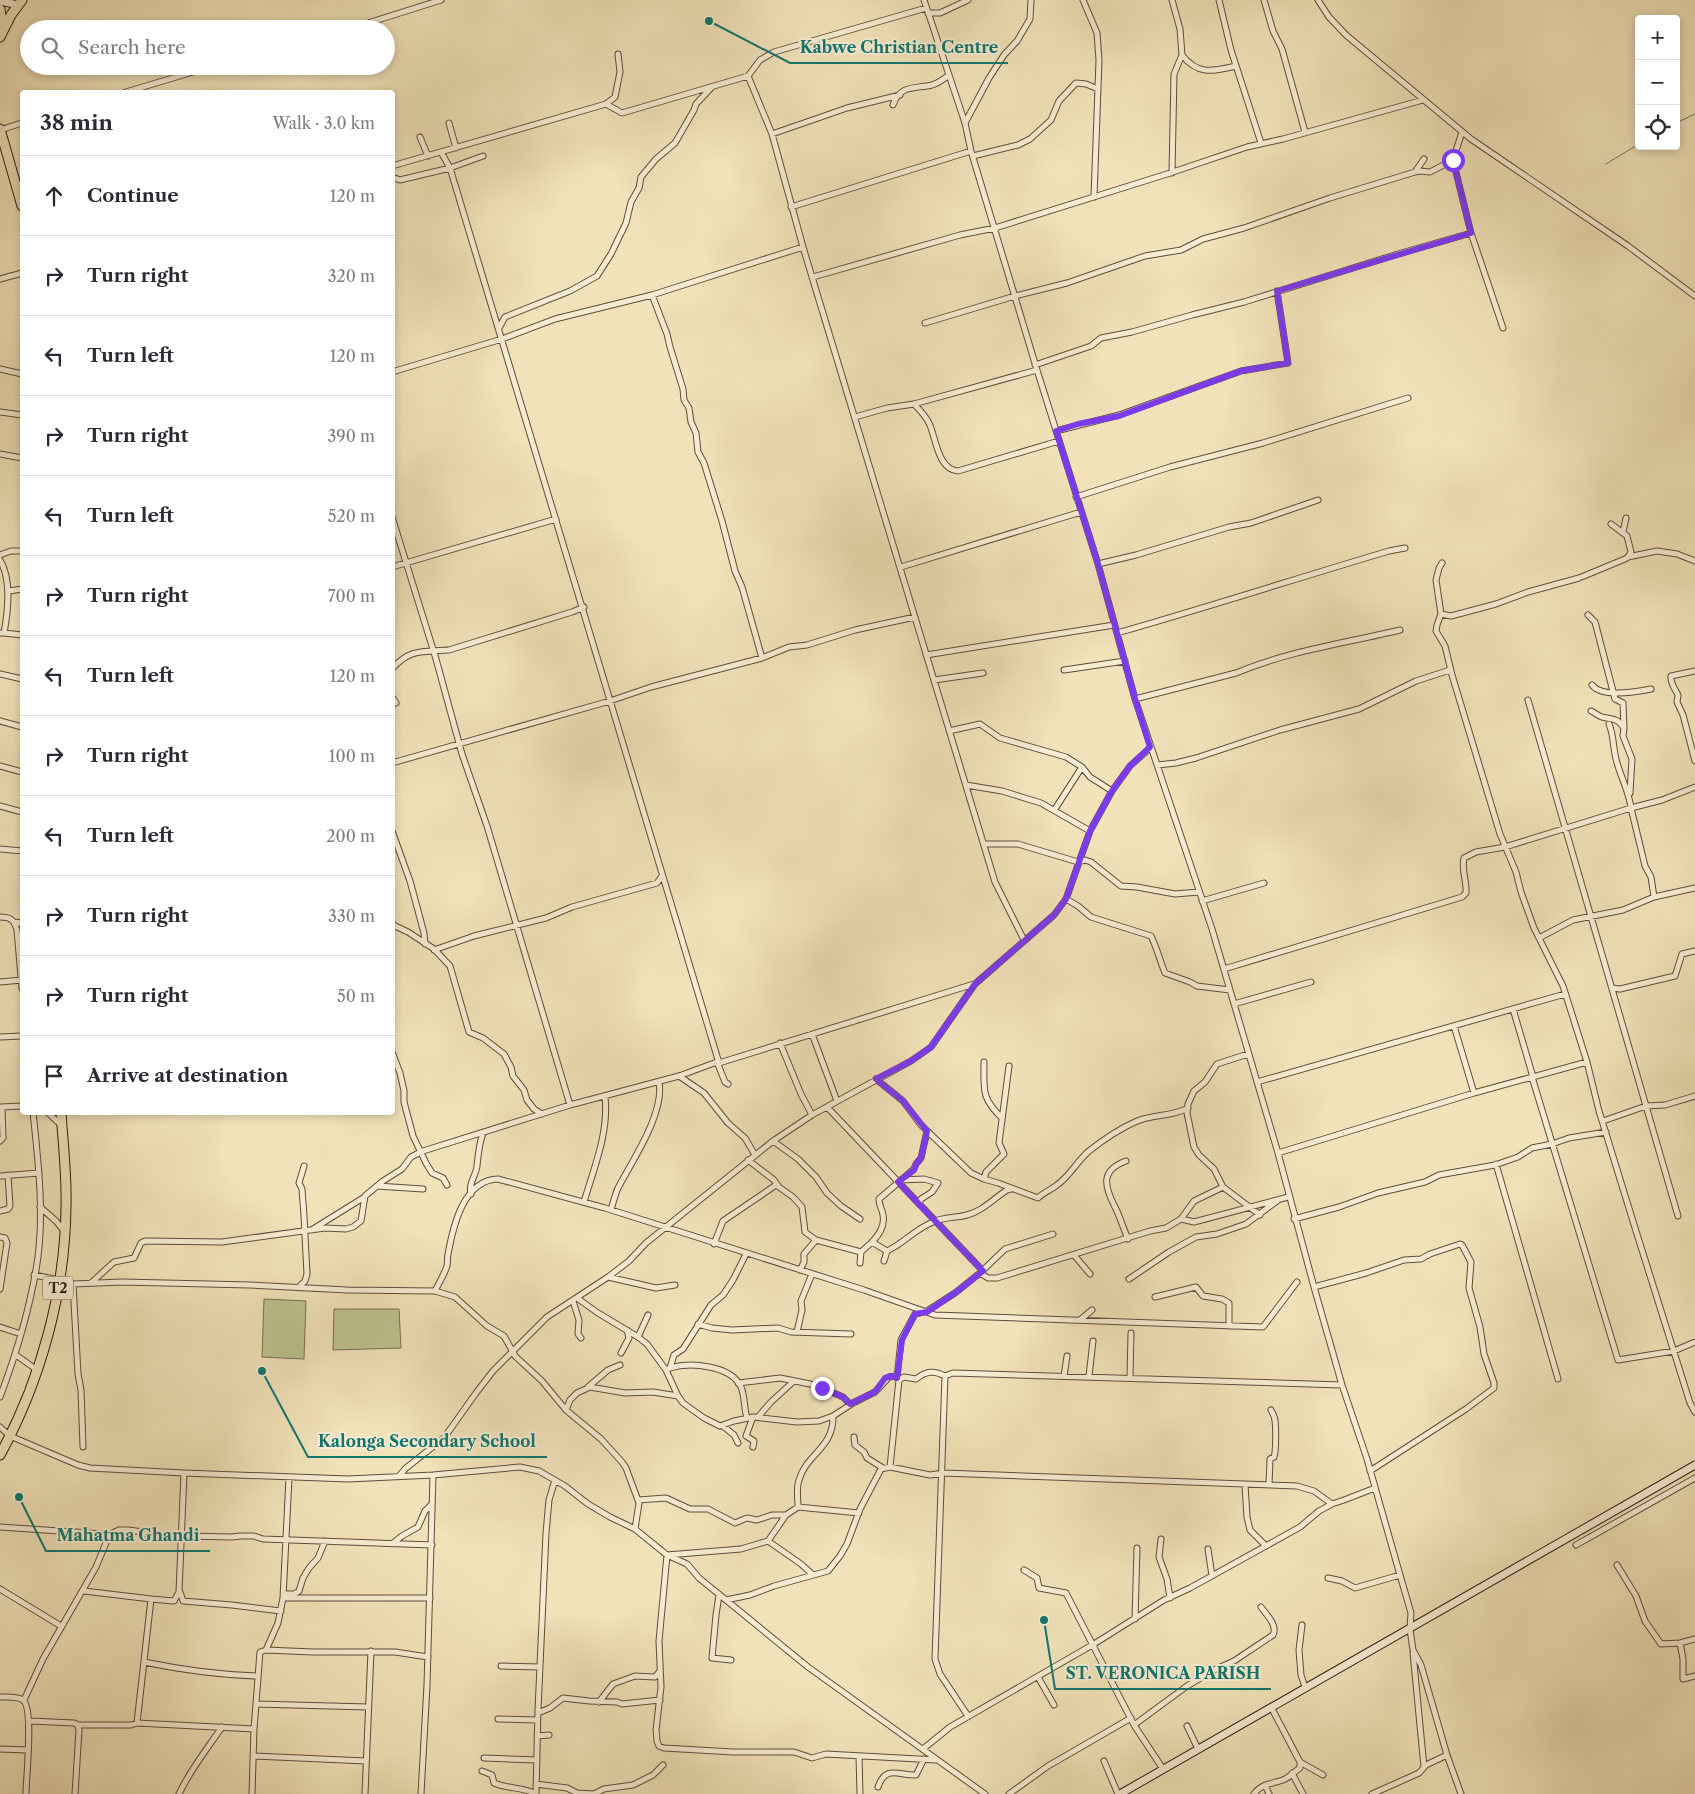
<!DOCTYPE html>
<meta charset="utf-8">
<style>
body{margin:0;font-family:"Libre Caslon Text",serif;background:#f7f7f7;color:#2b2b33}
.controls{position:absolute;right:15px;top:15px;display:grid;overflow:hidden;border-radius:5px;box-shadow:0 2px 8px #0003}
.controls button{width:45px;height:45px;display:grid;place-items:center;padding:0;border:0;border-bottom:1px solid #e1e1e2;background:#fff;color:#2b2b33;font:25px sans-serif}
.stop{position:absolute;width:15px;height:15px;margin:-11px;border:4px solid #7c3aed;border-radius:50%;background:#fff}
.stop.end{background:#7c3aed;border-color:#fff;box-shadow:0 1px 5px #0008}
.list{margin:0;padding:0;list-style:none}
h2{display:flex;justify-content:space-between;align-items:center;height:65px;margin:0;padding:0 20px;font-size:21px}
h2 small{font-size:16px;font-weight:400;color:#7c7c81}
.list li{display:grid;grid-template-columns:32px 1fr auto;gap:15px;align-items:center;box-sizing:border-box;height:80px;padding:0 20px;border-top:1px solid #e1e1e2}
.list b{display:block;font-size:19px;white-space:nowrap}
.list em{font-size:16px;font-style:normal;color:#7c7c81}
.icon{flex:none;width:28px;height:28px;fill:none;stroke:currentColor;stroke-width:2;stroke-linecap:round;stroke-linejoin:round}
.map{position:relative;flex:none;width:1695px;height:1794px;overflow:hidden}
.search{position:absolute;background:#fff;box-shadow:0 2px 8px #0003;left:20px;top:20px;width:375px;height:55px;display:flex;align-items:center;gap:12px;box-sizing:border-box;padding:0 18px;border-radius:28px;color:#7c7c81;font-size:19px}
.panel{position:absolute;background:#fff;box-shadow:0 2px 8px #0003;left:20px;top:90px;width:375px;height:1025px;border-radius:5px}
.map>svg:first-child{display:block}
.green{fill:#bbc38f;stroke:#746f52}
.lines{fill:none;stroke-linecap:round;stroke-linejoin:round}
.stream{stroke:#6f7c75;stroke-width:1}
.street-casing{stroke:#5e4d3d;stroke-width:7}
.secondary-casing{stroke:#2d1b14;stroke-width:9}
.highway-casing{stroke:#2d1b14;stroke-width:11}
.street{stroke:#f6ecd2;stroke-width:5}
.secondary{stroke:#f6ecd2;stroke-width:7}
.highway{stroke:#f1e2b9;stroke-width:9}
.route{stroke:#7c3aed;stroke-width:6}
.labels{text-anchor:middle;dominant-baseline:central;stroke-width:4;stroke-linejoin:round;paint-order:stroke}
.shield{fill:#f6ecd2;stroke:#695a4d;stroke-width:1}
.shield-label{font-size:14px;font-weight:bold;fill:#2d1b14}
.leader{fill:none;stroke:#0f766e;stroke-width:2}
.callout-dot{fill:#0f766e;stroke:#f6ecd2;stroke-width:2}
.callout-label{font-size:16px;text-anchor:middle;font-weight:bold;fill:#0f766e;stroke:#f6ecd2;stroke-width:4;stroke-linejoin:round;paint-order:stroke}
</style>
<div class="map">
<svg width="1695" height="1794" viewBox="0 0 1695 1794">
<rect width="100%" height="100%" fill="#f1e2b9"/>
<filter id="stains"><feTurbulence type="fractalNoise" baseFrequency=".004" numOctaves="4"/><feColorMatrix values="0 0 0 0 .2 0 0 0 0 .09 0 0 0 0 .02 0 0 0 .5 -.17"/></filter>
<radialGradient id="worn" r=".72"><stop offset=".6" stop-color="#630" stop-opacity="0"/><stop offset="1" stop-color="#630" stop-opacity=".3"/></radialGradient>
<!-- green -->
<path class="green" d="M264,1299L306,1301L304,1359L262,1357Z
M334,1309H399L401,1348L333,1350Z"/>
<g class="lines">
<!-- stream -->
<path class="stream" d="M1676,123L1695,114
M1606,164L1639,144"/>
<defs>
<path id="street" d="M924,0L965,123L971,151L1037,370L1098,564L1135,699L1212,929L1278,1153L1314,1287L1342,1385L1367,1459L1400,1575L1411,1613L1410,1629L1413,1650L1421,1665L1447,1755L1461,1794
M1083,0L1097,33L1099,60L1094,197
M1172,0L1180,29L1182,55L1174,74L1172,173
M1219,0L1231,50L1261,143
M1264,0L1273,31L1282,49L1305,132
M1318,0L1329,17L1346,35L1471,139L1628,246L1695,296
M928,13H940L968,0
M349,29L441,0
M1182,55C1198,76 1214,71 1236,66
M748,76L772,134L803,247L995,882L1024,940
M126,92L213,66
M606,104L622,113L748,76L760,60L774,52L926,8
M893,105C900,84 916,89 932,85C939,83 944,79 949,75
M449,123L456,148
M965,123L989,78L1004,55L1017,41L1030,19L1031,0
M0,130L22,123
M1462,132L1453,160L1471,233L1503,328
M772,134L847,108L900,95
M420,137L428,156
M441,152L450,168L719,1063
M973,156L1018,145L1030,139L1051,120L1059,101L1076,83L1086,84L1098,89
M392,166L606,104L615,97L620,72L618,54
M1415,172L1420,171L1430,172L1453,160
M392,177L400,180L450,168L483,156
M791,207L971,151
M813,277L960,235L995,228L1167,174L1247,147L1283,139L1423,100
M0,279L22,273
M652,295L667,334L670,347L683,389L684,400L689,408L691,422L696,433L698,452L704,463L722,521L735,571L742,587L762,658
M925,323L1015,296L1067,283L1145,256L1181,250L1203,239L1244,228L1330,198L1415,172L1424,159
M499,328L505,317L570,291L597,276L611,254L626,223L631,202L639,188L641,177L656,159L675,143L694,110L696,104L711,88
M1035,365L1091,346L1101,338L1132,332L1192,315L1244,302L1398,254L1471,233
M0,369L22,374
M392,372L502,339L555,319L652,295L803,247
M914,404C920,410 925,415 929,423C936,437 937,469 958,471L1059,441
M0,412L22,415
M855,417L887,408L914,404L1037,370
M1056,431L1119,415L1241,371L1288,363L1277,291
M0,454L22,458
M1076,497L1170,467L1263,443L1408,398
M392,517L436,659L462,754L487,826L570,1105
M1623,532L1626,518
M0,555L11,551H22
M1628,557L1657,551L1677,554L1695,561
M0,560C12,580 8,611 4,633H0
M1442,563L1439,568L1436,580L1441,614L1437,625L1436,631L1445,646L1452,675L1500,834L1516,872L1521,892L1534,928L1563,986L1587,1062L1599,1111L1636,1231L1690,1403L1695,1412
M1098,564L1136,555L1229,527L1251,523L1318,500
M392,567L556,519
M901,567L1081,512
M9,591L22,589
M1441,614L1451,616L1496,604L1528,592L1579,578L1625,559L1628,557L1631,552L1627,536L1611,524
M1588,615L1595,622L1615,699L1623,703L1624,728
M4,633L22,635
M1117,633C1208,607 1298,578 1389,551L1405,548
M926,655L1114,625
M392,669C410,648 424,652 449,650L572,612L584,607
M1064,670L1125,661
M1695,671L1671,676C1670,683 1675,689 1678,695L1677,702L1683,715L1695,761
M0,674L22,679
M934,680L983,673
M1592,685C1602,698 1636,692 1651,689
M392,697L396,703
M1135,699L1236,673C1288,651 1346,643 1400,630
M1528,700L1678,1216
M1591,711C1594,712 1598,716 1602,717C1614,720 1616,717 1624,728L1623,736L1632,759L1630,793
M0,721L22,727
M949,731L980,724L1000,738L1066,757L1082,767L1090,777L1112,791
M392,763L610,701L651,687L762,658L789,647L807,645L855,630L915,617
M1157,765L1176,763L1196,758L1280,730L1359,709L1416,681L1450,670
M0,766L22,772
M966,785L1002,791L1041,803L1090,831
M1695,787L1662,800L1631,808L1645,866L1651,877L1654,897L1695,888
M0,806L22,812
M1055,809L1082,767
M392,831L410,881L424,933L425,944
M984,844H1018L1078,862L1085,860L1091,862L1121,886L1137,887L1175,894L1199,892
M0,849L22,851
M1066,899L1078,906L1091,917L1151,936C1157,948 1160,961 1165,973L1190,982L1197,986L1230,990
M1202,901L1264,883
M0,917C11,917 14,920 17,930L22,988
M14,922L22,923
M392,923L395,926L408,932L434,949L450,966L469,1032L483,1038L504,1054L511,1067L513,1076L524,1090L527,1100L534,1109L542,1114
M1539,938L1573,920L1623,910L1654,897
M434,950L474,936L546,918L572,907L657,883L662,876
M1224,969L1462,897L1466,893C1467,881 1461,870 1464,858L1476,852L1505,847L1631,808C1629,791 1620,776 1616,759C1613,748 1614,736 1609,724
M0,982L22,980
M1612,988L1620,989L1675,976L1682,954L1695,951
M1234,1004L1311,982
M1513,1009L1533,1077
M1454,1026L1474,1093
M812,1034L837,1101
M0,1037L22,1036
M780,1043L801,1094L812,1115
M392,1052L400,1073L404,1091V1102L413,1136L426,1163L432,1173L443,1178L447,1185
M1248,1054L1217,1064L1205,1082L1194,1091L1188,1104L1187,1113L1194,1147L1199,1155L1214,1169L1223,1187L1260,1215
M717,1062L725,1082L728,1084
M984,1062C984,1090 981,1098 1002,1118
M679,1076L704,1093L728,1123L745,1138L755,1155
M1532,1077L1618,1360L1674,1351L1695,1342
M876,1079L903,1101L921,1125L971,1173L984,1179L998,1183L1038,1198C1044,1192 1051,1190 1057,1185C1070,1176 1077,1161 1089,1151C1103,1140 1119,1129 1135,1122C1152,1114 1172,1117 1188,1108
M1257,1082L1565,994
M1,1107L22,1106
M827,1107L983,1271
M47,1112L61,1125
M1603,1121L1646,1106L1665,1105L1695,1096
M0,1141L3,1138L2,1107
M773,1141L798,1159L816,1177L827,1193L841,1206L860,1219
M1278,1153L1474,1093L1587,1062
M748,1160L774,1180L778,1186
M1126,1161C1101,1170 1104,1185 1114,1205C1120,1216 1123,1228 1128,1239
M1496,1164L1558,1379
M0,1176L39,1173
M984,1179L986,1172L1004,1154L999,1143L1009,1066
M900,1180L924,1179L938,1183L932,1192L921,1199L919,1204
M377,1186L423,1189
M471,1194C468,1183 476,1176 477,1166C478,1155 479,1144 483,1133
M584,1202C594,1168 609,1132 605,1097
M40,1207L56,1221L64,1231
M611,1210C613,1203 615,1195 618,1188C632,1161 665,1113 659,1082
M0,1211L8,1209L10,1206L8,1175
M1181,1219L1194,1201L1223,1187
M1294,1219L1339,1207L1378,1193L1425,1182L1439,1175L1495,1165L1518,1157L1532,1148L1552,1144L1569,1138L1606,1132
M313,1229L363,1198
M0,1237L5,1238L7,1243L0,1289
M816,1240L861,1252L872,1242
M714,1244L723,1221L776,1185L793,1197L802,1207L805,1232L816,1240L804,1254V1262L800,1270
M887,1251L872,1242C879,1235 885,1225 883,1215C882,1208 879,1206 879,1199L914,1169L916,1164L921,1158L927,1131
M1074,1255L1090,1274
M884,1261L887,1251C903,1244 915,1229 933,1222C943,1217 956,1218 967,1215C983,1211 993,1199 1007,1190L1011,1189
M860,1263L861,1252
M980,1273L988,1278H997L1150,1231L1166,1228L1181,1219L1194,1222L1288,1197
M34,1275L59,1280
M608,1277L656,1288L675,1285
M1129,1279L1169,1252L1196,1237L1217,1234L1246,1224L1277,1201
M91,1283L114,1262L134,1258L141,1243L145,1241L222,1242L325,1228L346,1229L353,1227L361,1221L365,1196L383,1181L402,1169L411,1157L423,1151L570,1105L679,1076L717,1062L719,1063L974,984
M73,1284L78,1374L81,1390L83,1447
M58,1286L73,1284L122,1282L250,1285L347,1290L435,1291C439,1283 444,1275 447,1266C448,1262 447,1258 448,1254C453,1227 463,1180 498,1179L605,1208L864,1290L935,1315L1263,1327L1297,1282
M299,1287L305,1281L307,1274L304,1216L302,1189L299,1183L304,1166
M1314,1287L1366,1273L1404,1260L1421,1259L1430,1254L1460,1244L1462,1245L1471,1262L1469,1288L1480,1327L1484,1354L1494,1383V1388L1466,1409L1370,1471
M435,1291L455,1297L487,1326L504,1336L515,1356L542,1381L566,1410L601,1439L622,1462L626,1468L639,1503L635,1529
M1155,1297L1196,1287L1203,1296L1222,1299L1229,1303V1326
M577,1298L598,1313L638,1337L647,1344L666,1370L678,1396
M573,1301L579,1320L578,1334L581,1338
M1080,1320L1092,1310
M698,1324L712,1328L732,1330L778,1328L791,1332L851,1334
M0,1327L21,1334
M797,1332L802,1310L801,1301L812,1274
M638,1337L648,1315
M621,1353L629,1338L627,1330
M16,1355L37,1370
M670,1368C690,1362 731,1365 741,1387C745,1396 744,1409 747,1418
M666,1370L670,1368L674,1355L683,1349L711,1305L723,1295L733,1280L746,1254
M1064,1376L1067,1356
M1089,1376L1093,1341
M1130,1377L1131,1333
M897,1378L901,1340L915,1314L927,1311L955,1293L980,1273L1005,1249L1053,1234
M899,1380L904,1377L916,1379C926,1371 934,1370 945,1376
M738,1383L780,1378L810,1384L822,1388L843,1397L850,1404
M588,1387L608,1370L620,1365
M0,1397C17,1352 31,1305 38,1257C44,1209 38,1160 33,1112
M566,1410L570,1400L577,1393L590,1387L625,1393L653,1392L678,1396L683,1403L704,1418L720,1426L734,1421L753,1417L797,1422L819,1421L833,1416L853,1403L875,1392L889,1377L895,1376L899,1380
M758,1417L771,1402L794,1381
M723,1426L734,1435L738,1443
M0,1427L10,1436L78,1465L90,1468L184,1473L348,1479L433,1475L520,1467L539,1471L565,1486L588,1504L610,1517L635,1529L667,1555L687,1564L699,1578L726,1600L808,1667L985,1794
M854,1437L855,1445L864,1452L867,1458L883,1468
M753,1447L754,1441L746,1436L753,1417
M890,1467L899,1380
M399,1476L406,1468L444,1438L476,1393L493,1371L547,1317L608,1277L629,1261L646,1243L773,1141L812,1115L911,1061L931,1047L975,984L1054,915L1066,899L1090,831L1112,791L1130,766L1151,747
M289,1478L283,1598H430
M1245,1485L1247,1517L1250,1530L1266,1546
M1269,1485L1270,1459L1274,1457C1276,1453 1276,1428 1275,1421C1275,1417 1273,1414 1271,1410
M638,1500L666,1498L690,1509H708L735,1523L747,1518L757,1520L772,1515H786
M798,1507C798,1499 796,1488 799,1480C806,1454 834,1448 833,1416
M0,1527L104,1534L108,1538L96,1567L43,1659L24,1700
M107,1536L119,1530H128L143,1532L150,1536L172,1538L182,1536L232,1537L240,1536H254L263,1539L432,1545
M1161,1539L1159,1557L1167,1579L1170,1598
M768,1541L786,1515L798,1507L859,1513
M392,1544L402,1536L418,1527L425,1511L432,1504
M1576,1545L1695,1478
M1208,1549L1212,1576
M1617,1565L1636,1596L1645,1621L1661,1644L1680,1643L1695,1639
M1024,1570L1037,1578L1039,1588L1066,1593L1134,1725L1163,1769
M812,1574L801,1564L768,1541L741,1549L667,1555L659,1641L661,1687L656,1730L657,1741L659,1746L664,1748L733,1752H794L812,1758L826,1754L936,1760
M1328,1578L1342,1581L1355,1588L1400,1575
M0,1589L61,1626
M84,1591L151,1599L137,1723
M180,1592L183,1601L232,1605L281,1611
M719,1595L716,1615L712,1658L731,1660
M151,1599L174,1601L179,1592L184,1473
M726,1600L750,1595L774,1586L828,1571L840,1556L847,1544L860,1509L881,1469L890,1467L930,1475L943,1473L1297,1486L1314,1491L1332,1504
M1135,1619L1137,1548
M1302,1625L1299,1650L1301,1675L1305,1687
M1680,1643L1683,1659V1679L1695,1676
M266,1650L278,1623L283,1598L286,1594H294L299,1591L303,1578L309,1568L318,1558L325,1541
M1413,1653L1424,1767
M144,1662C183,1670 218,1675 258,1676
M501,1666L540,1667
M1038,1677L1054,1705
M0,1697C7,1697 18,1696 23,1700C34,1708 26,1778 26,1794
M599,1702L613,1684L635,1676L655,1677L660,1671
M256,1704L368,1707
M538,1713L550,1708L563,1698L589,1701L617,1702L622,1704L660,1700
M968,1716L940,1674L935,1659L945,1376L953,1373L1342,1385
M498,1719L538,1720
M30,1721L74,1723L78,1725L79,1730L75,1794
M78,1725H131L137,1723L254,1729
M1134,1725L1187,1686L1214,1670L1234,1661L1273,1635C1278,1626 1267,1615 1261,1607
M1187,1726L1198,1749
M537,1736L549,1735
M0,1749L27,1750
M923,1749L950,1727L1094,1644L1164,1600L1190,1588L1300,1527L1319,1511L1332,1504L1344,1500L1375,1488
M253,1756L366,1761
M859,1756L860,1794
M484,1758L537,1760
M1104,1761L1118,1794
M1300,1762L1323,1775
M482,1771L492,1775L494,1783C507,1789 524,1787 536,1794
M1292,1773L1303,1794
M536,1784L567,1788L577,1793L594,1794L604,1789L633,1785L653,1775L663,1765
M1265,1785L1269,1794
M878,1787C886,1764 899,1776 916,1775L924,1759
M179,1794C190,1770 207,1749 222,1727
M252,1794L254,1729L260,1652L266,1650L313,1652H395L428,1657
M365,1794L371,1651
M421,1794L427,1685L433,1475
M536,1794L538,1710L546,1533L549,1500L555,1480
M1009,1794L1048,1766L1131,1718
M1254,1794C1262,1783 1272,1784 1283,1780C1289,1778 1295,1771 1300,1768V1762L1271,1707
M1372,1794L1419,1773L1426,1765L1447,1755"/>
<path id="secondary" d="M0,1L18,5
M1120,1794L1695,1465"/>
<path id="highway" d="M0,9L3,29
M0,37L11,15L22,0
M0,129L22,206
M0,1455C41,1380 65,1292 66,1207C67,1176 63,1144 61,1112"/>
</defs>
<!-- street casing -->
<use href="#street" class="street-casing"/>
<!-- secondary casing -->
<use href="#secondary" class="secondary-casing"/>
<!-- highway casing -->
<use href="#highway" class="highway-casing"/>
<!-- street -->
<use href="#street" class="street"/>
<!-- secondary -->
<use href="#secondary" class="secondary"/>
<!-- highway -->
<use href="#highway" class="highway"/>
</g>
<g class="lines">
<!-- route -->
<path class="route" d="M822,1388L843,1397L850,1404L875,1392L885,1378L892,1376L897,1378L902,1340L915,1314L927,1312L955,1293L983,1271L898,1182L914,1170L916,1164L921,1158L927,1131L903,1101L876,1079L911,1061L931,1047L975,984L1054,915L1066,899L1090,831L1112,791L1130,766L1150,747L1135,699L1098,564L1056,431L1078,424L1119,416L1241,371L1288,363L1277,291L1471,233L1453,160"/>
</g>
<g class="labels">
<!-- shield labels -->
<rect class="shield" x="43" y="1276.5" width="30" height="23" rx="4"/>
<g class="shield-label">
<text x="58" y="1288">T2</text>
</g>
</g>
<!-- callouts -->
<path class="leader" d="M709 21L790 63H1008M262 1371L308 1457H547M19 1497L46 1551H210M1044 1620L1055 1689H1271"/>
<g class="callout-dot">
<circle cx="709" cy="21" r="5"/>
<circle cx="262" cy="1371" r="5"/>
<circle cx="19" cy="1497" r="5"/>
<circle cx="1044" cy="1620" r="5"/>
</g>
<g class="callout-label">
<text x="899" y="53">Kabwe Christian Centre</text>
<text x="427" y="1447">Kalonga Secondary School</text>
<text x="128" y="1541">Mahatma Ghandi</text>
<text x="1163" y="1679">ST. VERONICA PARISH</text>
</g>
<rect width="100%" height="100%" filter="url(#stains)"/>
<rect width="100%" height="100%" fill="url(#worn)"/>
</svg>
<div class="controls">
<button>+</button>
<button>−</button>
<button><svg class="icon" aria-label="locate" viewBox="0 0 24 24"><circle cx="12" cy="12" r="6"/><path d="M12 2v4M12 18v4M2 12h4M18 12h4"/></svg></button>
</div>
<div class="stop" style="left:1453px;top:160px"></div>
<div class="stop end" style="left:822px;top:1388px"></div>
<div class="search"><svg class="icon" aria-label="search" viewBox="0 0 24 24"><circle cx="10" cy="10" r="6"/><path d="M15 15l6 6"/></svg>Search here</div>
<section class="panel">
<h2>38 min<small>Walk · 3.0 km</small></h2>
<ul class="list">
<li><svg class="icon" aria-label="ahead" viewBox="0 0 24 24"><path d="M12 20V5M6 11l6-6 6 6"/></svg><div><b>Continue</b></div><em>120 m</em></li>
<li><svg class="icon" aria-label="right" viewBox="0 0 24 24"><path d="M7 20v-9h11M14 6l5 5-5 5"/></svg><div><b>Turn right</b></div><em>320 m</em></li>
<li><svg class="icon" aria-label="left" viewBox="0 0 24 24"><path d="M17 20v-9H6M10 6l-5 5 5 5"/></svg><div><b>Turn left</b></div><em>120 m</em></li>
<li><svg class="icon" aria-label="right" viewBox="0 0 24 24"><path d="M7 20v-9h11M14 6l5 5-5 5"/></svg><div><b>Turn right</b></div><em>390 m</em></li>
<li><svg class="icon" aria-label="left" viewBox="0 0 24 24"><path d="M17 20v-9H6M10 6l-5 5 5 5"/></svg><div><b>Turn left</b></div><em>520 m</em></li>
<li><svg class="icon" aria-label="right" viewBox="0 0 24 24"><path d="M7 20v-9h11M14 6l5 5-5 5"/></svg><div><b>Turn right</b></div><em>700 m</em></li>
<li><svg class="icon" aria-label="left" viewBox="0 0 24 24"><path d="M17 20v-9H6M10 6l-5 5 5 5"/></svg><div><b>Turn left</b></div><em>120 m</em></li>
<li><svg class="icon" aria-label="right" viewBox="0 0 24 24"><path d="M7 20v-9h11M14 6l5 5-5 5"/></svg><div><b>Turn right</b></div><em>100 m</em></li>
<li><svg class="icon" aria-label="left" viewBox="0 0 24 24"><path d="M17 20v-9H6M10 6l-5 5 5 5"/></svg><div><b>Turn left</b></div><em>200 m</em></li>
<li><svg class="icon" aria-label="right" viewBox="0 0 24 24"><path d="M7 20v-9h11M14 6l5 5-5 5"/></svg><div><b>Turn right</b></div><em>330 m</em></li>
<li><svg class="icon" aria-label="right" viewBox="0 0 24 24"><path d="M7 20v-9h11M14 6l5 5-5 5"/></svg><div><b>Turn right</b></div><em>50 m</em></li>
<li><svg class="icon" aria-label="arrive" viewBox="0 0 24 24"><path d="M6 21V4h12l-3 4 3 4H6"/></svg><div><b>Arrive at destination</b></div></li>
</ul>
</section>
</div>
